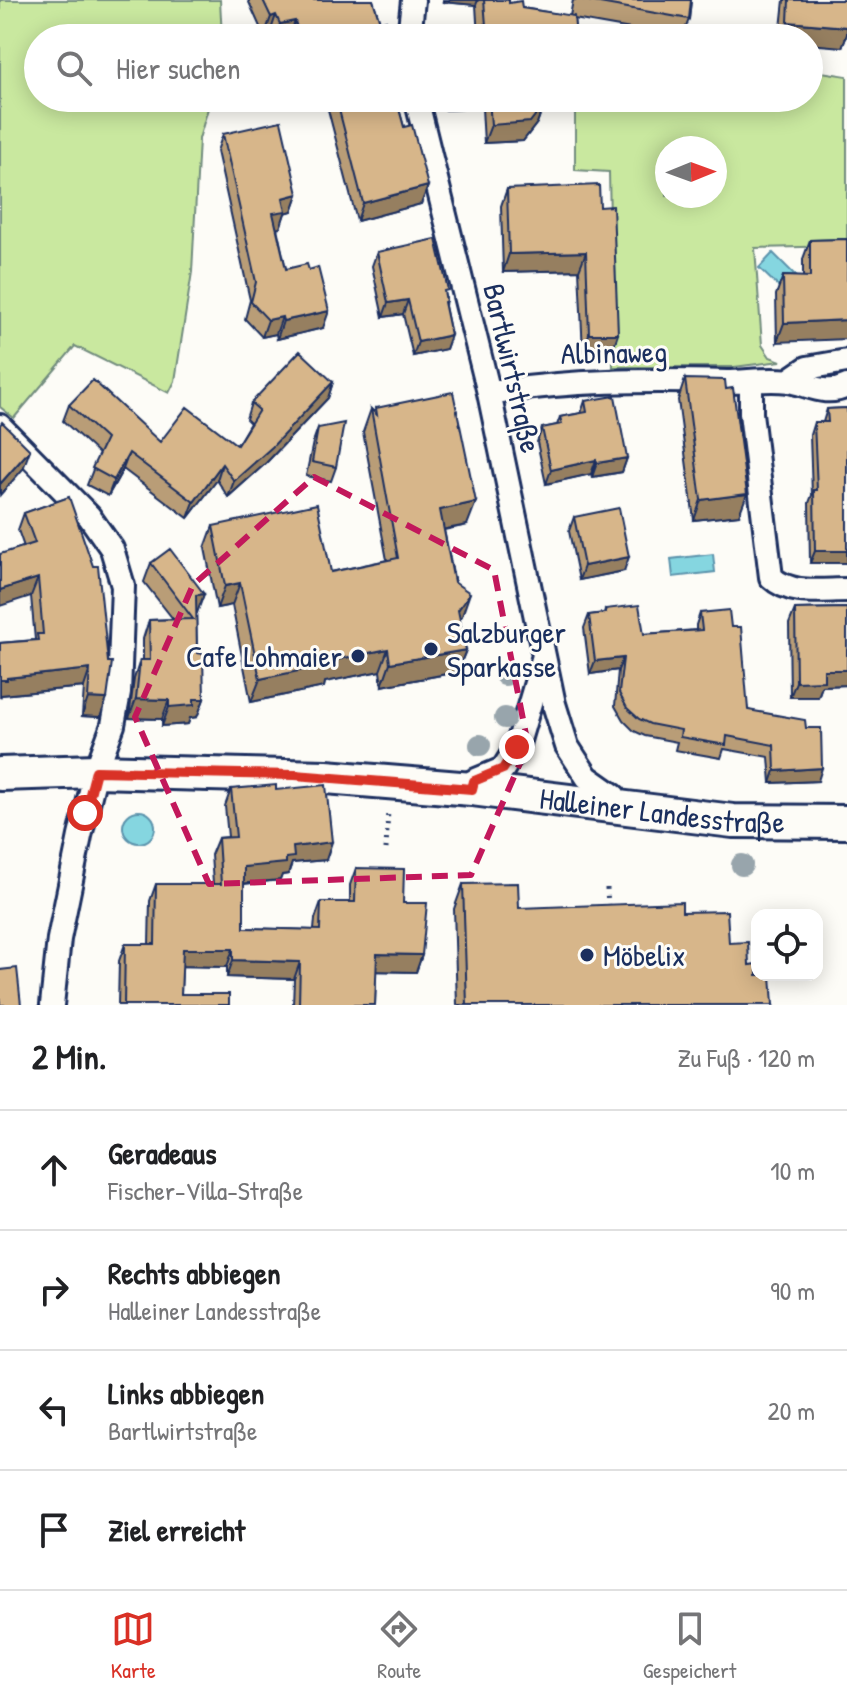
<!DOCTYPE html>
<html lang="de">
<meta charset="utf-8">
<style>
body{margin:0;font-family:"Patrick Hand",sans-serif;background:#f6f6f6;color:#202124}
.controls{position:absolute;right:24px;bottom:24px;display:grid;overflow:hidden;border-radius:16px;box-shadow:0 4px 20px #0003}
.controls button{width:72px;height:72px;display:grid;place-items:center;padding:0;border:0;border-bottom:2px solid #e0e0e0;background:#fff;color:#202124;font:40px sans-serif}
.compass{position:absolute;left:655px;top:136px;width:72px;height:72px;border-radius:50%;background:#fff;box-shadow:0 4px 20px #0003;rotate:89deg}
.stop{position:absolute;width:24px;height:24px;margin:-18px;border:6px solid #d93025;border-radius:50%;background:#fff}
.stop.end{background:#d93025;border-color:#fff;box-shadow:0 2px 8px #0008}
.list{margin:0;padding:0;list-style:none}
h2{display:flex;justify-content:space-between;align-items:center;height:104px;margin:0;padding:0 32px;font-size:34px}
h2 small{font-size:26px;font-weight:400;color:#757577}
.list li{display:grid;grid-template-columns:52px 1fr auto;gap:24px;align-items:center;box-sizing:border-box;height:120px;padding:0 32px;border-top:2px solid #e0e0e0}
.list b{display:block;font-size:30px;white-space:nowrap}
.list p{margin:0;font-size:26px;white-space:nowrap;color:#757577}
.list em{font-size:26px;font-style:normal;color:#757577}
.icon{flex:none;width:44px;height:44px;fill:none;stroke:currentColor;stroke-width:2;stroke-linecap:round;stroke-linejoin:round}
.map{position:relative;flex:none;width:847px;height:1005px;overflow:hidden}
.search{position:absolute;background:#fff;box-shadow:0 4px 20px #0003;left:24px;right:24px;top:24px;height:88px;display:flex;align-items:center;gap:20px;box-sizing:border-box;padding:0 28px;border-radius:44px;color:#757577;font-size:30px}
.sheet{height:584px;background:#fff}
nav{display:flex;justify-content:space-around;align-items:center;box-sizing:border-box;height:112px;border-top:2px solid #e0e0e0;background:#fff;font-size:22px;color:#757577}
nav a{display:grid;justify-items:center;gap:4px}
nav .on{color:#d93025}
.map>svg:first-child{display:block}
.green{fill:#c9e89f;stroke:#728c7e;stroke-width:2;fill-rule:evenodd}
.water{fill:#85d6e0;stroke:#5b93ac;stroke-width:2}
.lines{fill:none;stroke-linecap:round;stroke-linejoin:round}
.minor-casing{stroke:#1b2f5e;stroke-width:28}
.secondary-casing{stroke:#1b2f5e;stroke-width:38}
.path{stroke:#1b2f5e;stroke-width:5;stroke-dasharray:2 6;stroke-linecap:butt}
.minor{stroke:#fdfcf7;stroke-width:22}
.secondary{stroke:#fdfcf7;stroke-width:32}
.tree{fill:#98a5ac}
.wall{fill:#b99d77;stroke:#1b2f5e;stroke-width:2}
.shaded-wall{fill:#967f61;stroke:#1b2f5e;stroke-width:2}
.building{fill:#d7b68a;stroke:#1b2f5e;stroke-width:2}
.route{stroke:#d93025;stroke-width:10}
.marked{fill:none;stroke:#c2185b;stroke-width:6;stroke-dasharray:16 10;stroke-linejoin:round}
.poi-dot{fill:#1b2f5e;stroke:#fdfcf7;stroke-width:3}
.labels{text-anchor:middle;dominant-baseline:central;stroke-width:6;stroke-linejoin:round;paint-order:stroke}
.street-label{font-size:30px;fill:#1b2f5e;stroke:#fdfcf7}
.poi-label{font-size:30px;fill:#1b2f5e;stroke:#fdfcf7;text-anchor:start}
</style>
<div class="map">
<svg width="847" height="1005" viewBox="0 0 847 1005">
<rect width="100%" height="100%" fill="#fdfcf7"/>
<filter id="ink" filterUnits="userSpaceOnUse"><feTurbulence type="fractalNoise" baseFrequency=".0125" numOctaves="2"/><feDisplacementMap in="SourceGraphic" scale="16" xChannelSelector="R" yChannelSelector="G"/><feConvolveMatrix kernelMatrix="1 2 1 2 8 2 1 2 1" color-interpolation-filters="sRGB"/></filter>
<g filter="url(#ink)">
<!-- green -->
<path class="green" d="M0,0H220L222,38H38V98H211L199,139L192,272L175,381L169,393L75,346L14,418L0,407Z
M809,70L847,76V246L755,248L762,345L770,357L781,361L734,367H613L609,172L575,170V98H809ZM667,148H715V196H667Z"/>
<!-- water -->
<path class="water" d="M773,253L800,280L786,294L759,268Z
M713,554L715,572L673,577L671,559Z
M123 827a16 16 0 1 1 32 0a16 16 0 1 1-32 0Z"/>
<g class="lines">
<defs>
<path id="minor" d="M409,38L413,0
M416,98L489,393L554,704L567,746L587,777L614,796L613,807
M788,381L807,368L847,361
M751,383V413L771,577C791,596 821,590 847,590
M489,393C570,380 646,380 727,382C746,382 769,378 788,381C808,384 825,397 847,386
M0,426L89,516L112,549L123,586L119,693L113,725L96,771L80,836L59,939L52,1005
M472,789L474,781L503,769L517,747L543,659"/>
<g id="secondary">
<path id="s1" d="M0,774L96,771L326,777L472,789L733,821L847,822"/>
</g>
</defs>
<!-- minor casing -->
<use href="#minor" class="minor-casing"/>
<!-- secondary casing -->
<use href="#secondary" class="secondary-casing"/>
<!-- path -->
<path class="path" d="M386,849L388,810
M607,888L608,908"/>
<!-- minor -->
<use href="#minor" class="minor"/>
<!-- secondary -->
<use href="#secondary" class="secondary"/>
</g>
<!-- trees -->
<g class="tree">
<circle cx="505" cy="675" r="11"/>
<circle cx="505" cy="718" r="11"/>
<circle cx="480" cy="745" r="11"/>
<circle cx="742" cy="865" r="11"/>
</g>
<!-- wall -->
<path class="wall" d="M248,0H373L380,22L391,38H272L270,33L264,36Z
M443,0H509V3L522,8L570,16L573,0H691L689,19L682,38L574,19L576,38H478L476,5L443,2Z
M784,0H847V34L842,47L809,38H780Z
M325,98H396L404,127L428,186L421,204L357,221Z
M445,98H544V104L537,123L523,141L484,143L482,108L446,110Z
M223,134L298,194L292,211L285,213L280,228H277L286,269L323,328L277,339L276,334L262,337L245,319L250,300L217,151Z
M507,189L600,207L612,352H583L579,270L503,272L501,206Z
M847,239L777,342L776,295L783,276L803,277V259L810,240Z
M377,252L446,297L445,306L451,335L446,349L413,356L403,314L383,317L372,266Z
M685,379L739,515L694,520L678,400Z
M333,382L328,398L266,463L228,497L217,480L188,518L123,469L108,496L87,485L99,454L63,421L69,405L160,442L237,445L250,423L246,419L251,403Z
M585,401L627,458L622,472L592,477L591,474L546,484L537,442L542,428L557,425L560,417L581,413Z
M376,408L467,525L444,530L462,616L459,619L466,650L457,672L382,686L380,671L325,682L324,687L251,702L232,605L217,608L205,548L213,526L331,572L387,560L363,432L371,409L374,412Z
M847,408V563H810L809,503L812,495L810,435L814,422H823L827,409Z
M318,428L336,467L331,481L306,476L313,442Z
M69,497L100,717L82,716L84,687L1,695L0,698V643L35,640L31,596L24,547L18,530L24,513Z
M574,517L624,571L579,580L569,531Z
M151,563L204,594L196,613L197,653L204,699L197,717L190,718L188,724L162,726V719L129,718L134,679L140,660H143V639L149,620L173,619L144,582Z
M847,608V685L822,686L818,697H790L789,624L795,609Z
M605,609L644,634L696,630V625L700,613L731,627L748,710L806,728L818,781L771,783L769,757L724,749L721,758L675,750L677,742L645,736L634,731L623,720L615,706L618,670L590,674L584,628L589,615L604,613Z
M231,789L276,790L326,860L292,863L288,874L282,875L280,880L244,884V928L314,930L315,919L321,902H350V885L356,868L403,903L422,955L416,972L376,971L375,1005H293L294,979L227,977V967L182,966L181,994L229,1005H118L119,961L125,944H149L150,901L156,884H213L211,855L218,838L228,837L225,806Z
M463,884L519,908L682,912L729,943L749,965L773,1005H457L454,909Z"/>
<!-- shaded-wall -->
<path class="shaded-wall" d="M444,0H478L476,5L443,2Z
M276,15L270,33L264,36L271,17Z
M295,21L289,38H275L280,24Z
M788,22L847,27V34L842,47L809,44V38H782Z
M450,98H485L482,108L446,110Z
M544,104L537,123L523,141L484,143L491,125Z
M428,186L421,204L357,221L363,203Z
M298,194L292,211L285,213L280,228L267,230L273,213L283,198Z
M586,252L579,270L503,272L509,254Z
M408,300L403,314L383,317L388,303Z
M329,311L323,328L277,339L283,321Z
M282,317L276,334L262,337L268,320Z
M847,320V339L777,342L784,323Z
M589,334H618L612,352H583Z
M451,335L446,349L413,356L418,342Z
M333,382L328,398L266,463L228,497L234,481Z
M30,450L23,469L0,495V484Z
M129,453L123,469L108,496L114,480Z
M627,458L622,472L592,477L597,463Z
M596,460L591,474L546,484L551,470Z
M222,464L217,480L188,518L194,502Z
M747,494L739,515L694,520L701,500Z
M476,502L467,525L431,532L440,510Z
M815,551H847V563H810Z
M629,557L624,571L579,580L584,566Z
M38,578L31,596L0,606V590Z
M240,583L232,605L217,608L225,586Z
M470,593L462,616L450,632L458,610Z
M204,594L197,613L189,614L196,595Z
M388,649L380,671L325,682L324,687L251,702L260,679L330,661Z
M466,650L457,672L382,686L390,663Z
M623,658L618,670L590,674L595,661Z
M90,669L84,687L1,695L0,698V680L7,678Z
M824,670H847V685L822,686L818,697H790L796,682Z
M88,698L107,699L100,717L82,716Z
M136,699L169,700L162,719L129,718Z
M194,699H204L197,717L190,718L188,724L162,726L169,707Z
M822,768L818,781L771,783L775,771Z
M332,842L326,860L292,863L288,874L282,875L280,880L238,884L244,867L286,858L293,847Z
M183,949H233L227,967L176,966Z
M377,954L422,955L416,972L370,971Z
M233,960L300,962L294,979L227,977Z"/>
<!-- building -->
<path class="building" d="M263,0H373L380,22L386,20L391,38H300L295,21L280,24L276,15L271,17Z
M484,0H509V3L521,1L522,8L574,16L576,38H487Z
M583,0H691L689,19Z
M789,0H847V27L788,22Z
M336,98H396L404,127L412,125L428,186L363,203Z
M489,98H544V104L530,122L491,125Z
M281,121L298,194L283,198L286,211L273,213L286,269L307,264L309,270L318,267L329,311L283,321L282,317L268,320L251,302L256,282L223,134Z
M599,185L600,207L613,206L618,334H589L586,252L509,254L507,189Z
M436,239L448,290L444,291L446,301L444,302L451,335L418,342L408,300L388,303L377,252Z
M847,239V320L784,323L783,276L810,277V240Z
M300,351L333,382L272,447L234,481L222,464L194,502L129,453L114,480L92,468L106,439L69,405L93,380L160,442L187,407L237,445L259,410L251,403Z
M685,379L725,380L726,389L733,388L747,494L701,500Z
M453,392L476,502L440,510L454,582L470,593L458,610L466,650L390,663L388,649L330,661L332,664L260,679L240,583L225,586L213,526L317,504L331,572L398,558L371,409L377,415L376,408Z
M615,396L627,458L597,463L596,460L551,470L542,428L562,424L560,417L587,412L585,401Z
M847,408V551H815L814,490H817L814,422H828L827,409Z
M2,422L30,450L0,484V425Z
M344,423L336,467L312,462L318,428Z
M69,497L93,566H98L108,662H112L107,699L88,698L90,669L7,678V680H0V643L38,640L37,634H43L38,578L0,590V554L35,543L24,513Z
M619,508L629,557L584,566L574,517Z
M170,549L204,594L196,595L197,653L203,654L204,699H194V705L169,707V700L136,699L140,660H150L149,620L193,619L151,563Z
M639,605L644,634L702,630L700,613L729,610L731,627H741L748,710L805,720L806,728H821L822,768L775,771L774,745L727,736L726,745L680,737L681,730L650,724L639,719L627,708L619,693L623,658L595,661L589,615L606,613L605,609Z
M847,608V670H824V681L796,682L795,609Z
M276,785V790L326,785L332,842L293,847L294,857L286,858V863L244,867V928L320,930L321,902H355L356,868L404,869L403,903H427L422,955L377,954L375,1005H299L300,962L233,960V949H183L181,994H229V1005H124L125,944H155L156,884H221L218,838L236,837L231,789Z
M518,883L519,908L682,902V912L727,911L729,943L748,942L749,965L757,964V975H771L773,1005H467L463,884Z
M17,968L21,1005H0V970Z"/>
</g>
<g class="lines" filter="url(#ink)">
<!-- route -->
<path class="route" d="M85,813L96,771L295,775L472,789L474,781L503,769L517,747"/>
</g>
<!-- marked area -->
<path class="marked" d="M314,477L494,570L528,745L471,875L209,884L135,717L193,585Z"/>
<!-- markers -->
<g class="poi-dot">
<circle cx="431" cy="649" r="8"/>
<circle cx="358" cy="656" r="8"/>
<circle cx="587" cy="955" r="8"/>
</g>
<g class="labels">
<!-- street labels -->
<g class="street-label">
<text transform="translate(614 352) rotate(-1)">Albinaweg</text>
<text transform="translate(513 368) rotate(77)">Bartlwirtstraße</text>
<text stroke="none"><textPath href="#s1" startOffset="664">Halleiner Landesstraße</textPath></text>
</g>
<!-- poi labels -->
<g class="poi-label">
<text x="447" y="632">Salzburger<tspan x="447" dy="34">Sparkasse</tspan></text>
<text x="342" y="656" text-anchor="end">Cafe Lohmaier</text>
<text x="603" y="955">Möbelix</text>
</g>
</g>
</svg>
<div class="controls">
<button><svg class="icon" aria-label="locate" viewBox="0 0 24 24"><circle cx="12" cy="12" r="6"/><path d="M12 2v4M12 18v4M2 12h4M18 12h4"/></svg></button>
</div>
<svg class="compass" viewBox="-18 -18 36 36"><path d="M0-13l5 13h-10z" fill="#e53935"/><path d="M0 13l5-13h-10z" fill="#757577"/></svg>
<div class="stop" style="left:85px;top:813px"></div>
<div class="stop end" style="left:517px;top:747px"></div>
<div class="search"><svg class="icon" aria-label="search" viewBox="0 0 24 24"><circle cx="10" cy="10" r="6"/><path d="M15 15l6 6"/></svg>Hier suchen</div>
</div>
<section class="sheet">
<h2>2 Min.<small>Zu Fuß · 120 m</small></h2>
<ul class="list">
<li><svg class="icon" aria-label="ahead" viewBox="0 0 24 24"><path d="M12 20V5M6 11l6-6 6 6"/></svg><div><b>Geradeaus</b><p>Fischer-Villa-Straße</p></div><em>10 m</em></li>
<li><svg class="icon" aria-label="right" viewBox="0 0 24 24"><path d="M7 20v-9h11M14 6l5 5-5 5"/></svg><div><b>Rechts abbiegen</b><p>Halleiner Landesstraße</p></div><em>90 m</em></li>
<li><svg class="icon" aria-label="left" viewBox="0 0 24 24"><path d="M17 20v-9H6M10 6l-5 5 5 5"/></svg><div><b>Links abbiegen</b><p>Bartlwirtstraße</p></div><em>20 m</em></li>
<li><svg class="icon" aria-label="arrive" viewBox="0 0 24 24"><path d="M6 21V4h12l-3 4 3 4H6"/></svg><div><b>Ziel erreicht</b></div></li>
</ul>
</section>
<nav>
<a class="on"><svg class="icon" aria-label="map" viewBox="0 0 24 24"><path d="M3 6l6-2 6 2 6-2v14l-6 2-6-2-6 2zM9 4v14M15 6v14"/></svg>Karte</a>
<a><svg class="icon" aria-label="directions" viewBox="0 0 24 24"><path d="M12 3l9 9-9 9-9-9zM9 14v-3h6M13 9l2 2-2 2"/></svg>Route</a>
<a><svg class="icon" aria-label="saved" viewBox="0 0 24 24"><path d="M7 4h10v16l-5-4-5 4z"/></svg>Gespeichert</a>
</nav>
